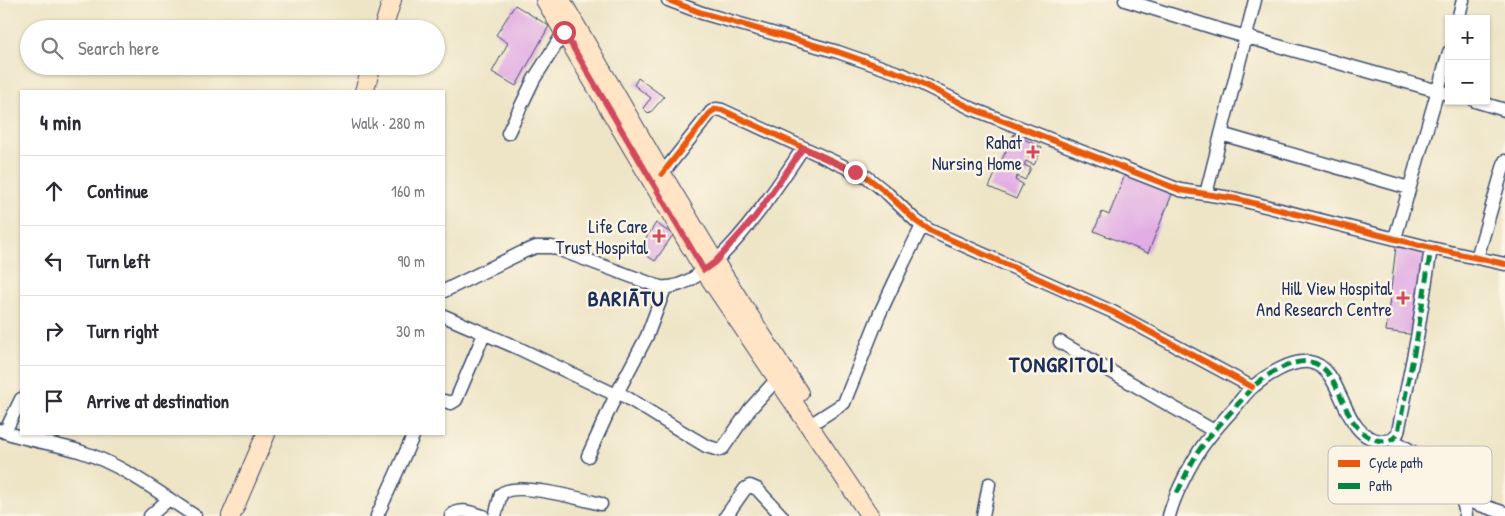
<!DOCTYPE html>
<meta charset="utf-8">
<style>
body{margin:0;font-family:"Patrick Hand",sans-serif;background:#f2f2f3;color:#2b2b33}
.controls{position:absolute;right:15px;top:15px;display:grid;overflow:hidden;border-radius:0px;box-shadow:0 1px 4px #0004}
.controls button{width:45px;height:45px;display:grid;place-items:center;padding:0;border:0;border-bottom:1px solid #e1e1e2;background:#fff;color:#2b2b33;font:25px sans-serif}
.stop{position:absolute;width:15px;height:15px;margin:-11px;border:4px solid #d1495b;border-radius:50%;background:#fff}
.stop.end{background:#d1495b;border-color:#fff;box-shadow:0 1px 5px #0008}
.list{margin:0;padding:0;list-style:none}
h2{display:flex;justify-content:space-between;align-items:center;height:65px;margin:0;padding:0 20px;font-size:21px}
h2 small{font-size:16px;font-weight:400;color:#7c7c81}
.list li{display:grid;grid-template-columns:32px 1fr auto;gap:15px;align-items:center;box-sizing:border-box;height:70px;padding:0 20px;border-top:1px solid #e1e1e2}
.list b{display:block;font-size:19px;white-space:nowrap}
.list em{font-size:16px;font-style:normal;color:#7c7c81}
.icon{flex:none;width:28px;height:28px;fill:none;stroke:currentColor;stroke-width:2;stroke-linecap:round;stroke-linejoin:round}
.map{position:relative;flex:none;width:1505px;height:516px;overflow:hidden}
.search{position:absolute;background:#fff;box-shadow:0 1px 4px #0004;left:20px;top:20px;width:425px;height:55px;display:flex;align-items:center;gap:12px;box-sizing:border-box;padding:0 18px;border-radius:28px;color:#7c7c81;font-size:19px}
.panel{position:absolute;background:#fff;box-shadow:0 1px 4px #0004;left:20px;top:90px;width:425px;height:345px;border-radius:0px}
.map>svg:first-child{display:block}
.building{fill:#e1ade4}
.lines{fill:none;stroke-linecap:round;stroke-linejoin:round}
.street-casing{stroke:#3b4a6e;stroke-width:15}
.secondary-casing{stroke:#3b4a6e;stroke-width:20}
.street{stroke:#fff;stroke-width:12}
.secondary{stroke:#ffe4c6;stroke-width:18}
.quiet{stroke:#00873e;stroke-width:5;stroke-dasharray:10 5;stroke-linecap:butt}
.cycleway-casing{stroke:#fcf5e5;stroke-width:9}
.cycleway{stroke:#e8590c;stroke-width:6}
.route{stroke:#d1495b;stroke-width:6}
.poi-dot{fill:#d1495b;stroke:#fcf5e5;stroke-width:2}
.labels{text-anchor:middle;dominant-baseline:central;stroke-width:5;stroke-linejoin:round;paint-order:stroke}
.poi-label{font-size:18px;fill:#1b2f5e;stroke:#fcf5e5;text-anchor:end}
.district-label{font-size:22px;font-weight:bold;letter-spacing:1px;fill:#1b2f5e;stroke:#fcf5e5}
.key{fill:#fcf5e5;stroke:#b8babc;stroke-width:1}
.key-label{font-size:14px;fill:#1b2f5e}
</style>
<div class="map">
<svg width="1505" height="516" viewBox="0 0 1505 516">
<rect width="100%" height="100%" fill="#fcf5e5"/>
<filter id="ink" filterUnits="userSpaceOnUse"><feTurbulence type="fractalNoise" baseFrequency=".02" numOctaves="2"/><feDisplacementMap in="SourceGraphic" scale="10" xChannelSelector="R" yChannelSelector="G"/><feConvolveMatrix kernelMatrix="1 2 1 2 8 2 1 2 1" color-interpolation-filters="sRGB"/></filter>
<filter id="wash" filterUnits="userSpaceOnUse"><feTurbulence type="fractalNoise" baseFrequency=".0096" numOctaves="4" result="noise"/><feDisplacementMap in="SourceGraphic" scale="20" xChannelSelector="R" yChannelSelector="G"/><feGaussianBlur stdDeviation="1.12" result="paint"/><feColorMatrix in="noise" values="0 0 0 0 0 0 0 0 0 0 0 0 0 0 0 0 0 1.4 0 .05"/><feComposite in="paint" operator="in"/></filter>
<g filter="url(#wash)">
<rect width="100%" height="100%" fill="#eee5c7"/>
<g id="blocks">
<!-- building -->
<path class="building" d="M515,5L549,26L516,86L492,72L508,43L496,35Z
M638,78L664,97L649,114L643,108L651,98L634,85Z
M1014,134L1042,148L1034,165L1026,161L1024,165L1031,168L1025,180L1017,176L1015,180L1023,184L1016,199L989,187Z
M1126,172L1173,192L1148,253L1094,231L1102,212L1109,215Z
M656,223L673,235L655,261L638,250Z
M1396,247L1426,251L1416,335L1386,331Z"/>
</g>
</g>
<g filter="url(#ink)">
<use href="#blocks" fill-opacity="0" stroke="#3b4a6e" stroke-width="1"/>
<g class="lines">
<defs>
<path id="street" d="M668,0L702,13L838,52L904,75L973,109L1180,190L1237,199L1431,248L1505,264
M1125,0L1218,29L1449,94
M1458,19L1463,0
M1475,101L1505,110
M508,133L534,79L564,32
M1221,134L1409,188
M662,174L711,112L716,109L722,110L867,177L888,194L916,221L929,230L1113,312L1252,387
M1206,194L1255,0
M1395,238L1449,52
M1477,258L1505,161
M444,291L523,252L536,247H552L660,287C712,293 777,186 803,148
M444,316L518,348L616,395
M1060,342L1214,431
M618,392L676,428L706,446L719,450L723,448L750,409L777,379
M444,401L451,403L456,400L484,334
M816,421L844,403L880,313L904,262L922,226
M0,430C26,441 55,443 82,452C123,465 159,493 195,516
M5,432L21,399
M1393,440C1421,457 1463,479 1466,516
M588,456L616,395L647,336L665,288
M1462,499L1505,513
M150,516L169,499
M377,516L414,434
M451,516C459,507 473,513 483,516
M495,516L501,494C515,481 582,499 601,504
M726,516L745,489L750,486L757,489L782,516
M983,516L989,484
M1169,516C1175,494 1186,473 1198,453C1208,436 1223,421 1236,406C1242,399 1247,391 1254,386C1267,375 1291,360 1309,362C1346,367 1339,439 1383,441C1391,441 1395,439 1398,432L1417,338L1431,248"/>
<path id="secondary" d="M545,0L704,270L870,516
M561,0L662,174L715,262L799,393
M383,29L392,0
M364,91L372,66
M231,516L266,434"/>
</defs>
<!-- street casing -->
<use href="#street" class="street-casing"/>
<!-- secondary casing -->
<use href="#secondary" class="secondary-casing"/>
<!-- street -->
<use href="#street" class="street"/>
<!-- secondary -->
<use href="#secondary" class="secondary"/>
<!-- quiet -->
<path class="quiet" d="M1177,493C1184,479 1190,465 1198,452C1209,435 1224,420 1237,405C1243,399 1248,391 1255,385C1268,374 1292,359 1310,362C1346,368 1339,439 1384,441C1391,441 1395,439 1398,432L1417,338L1431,248"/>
<defs>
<path id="cycleway" d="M668,0L702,13L838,52L904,75L973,109L1180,190L1237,199L1431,248L1505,264
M662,174L711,112L716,109L722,110L867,177L888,194L916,221L929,230L1113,312L1252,387"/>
</defs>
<!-- cycleway casing -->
<use href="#cycleway" class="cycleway-casing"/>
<!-- cycleway -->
<use href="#cycleway" class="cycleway"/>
</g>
</g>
<g class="lines" filter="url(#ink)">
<!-- route -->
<path class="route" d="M564,32L704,270L715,262L755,217L803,148L855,172"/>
</g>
<!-- markers -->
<g class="poi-dot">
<path d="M1030.5 144.5h5v5h5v5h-5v5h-5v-5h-5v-5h5z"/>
<path d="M656.5 228.5h5v5h5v5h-5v5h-5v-5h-5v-5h5z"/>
<path d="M1400.5 290.5h5v5h5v5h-5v5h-5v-5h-5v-5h5z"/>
</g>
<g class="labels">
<!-- poi labels -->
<g class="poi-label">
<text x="1022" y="142">Rahat<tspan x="1022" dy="21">Nursing Home</tspan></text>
<text x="648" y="226">Life Care<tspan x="648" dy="21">Trust Hospital</tspan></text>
<text x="1392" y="288">Hill View Hospital<tspan x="1392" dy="21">And Research Centre</tspan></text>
</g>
<!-- district labels -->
<g class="district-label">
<text x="626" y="298">BARIĀTU</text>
<text x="1062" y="364">TONGRITOLI</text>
</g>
</g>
<!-- legend -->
<rect x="1328" y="446" width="164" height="58" rx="8" class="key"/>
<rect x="1338" y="460" width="22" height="7" fill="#e8590c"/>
<rect x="1338" y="483" width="22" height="6" fill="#00873e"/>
<g class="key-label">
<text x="1369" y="468">Cycle path</text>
<text x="1369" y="491">Path</text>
</g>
</svg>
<div class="controls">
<button>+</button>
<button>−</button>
</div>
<div class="stop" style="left:564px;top:32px"></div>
<div class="stop end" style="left:855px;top:172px"></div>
<div class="search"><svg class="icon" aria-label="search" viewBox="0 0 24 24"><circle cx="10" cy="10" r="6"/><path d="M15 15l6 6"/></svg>Search here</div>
<section class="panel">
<h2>4 min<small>Walk · 280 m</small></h2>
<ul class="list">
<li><svg class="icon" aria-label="ahead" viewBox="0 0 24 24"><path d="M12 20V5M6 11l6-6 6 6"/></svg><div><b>Continue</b></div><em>160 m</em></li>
<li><svg class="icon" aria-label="left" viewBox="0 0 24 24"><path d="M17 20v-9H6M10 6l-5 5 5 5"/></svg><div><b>Turn left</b></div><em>90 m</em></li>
<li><svg class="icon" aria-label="right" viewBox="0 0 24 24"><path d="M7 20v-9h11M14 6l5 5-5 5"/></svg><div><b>Turn right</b></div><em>30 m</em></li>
<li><svg class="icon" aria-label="arrive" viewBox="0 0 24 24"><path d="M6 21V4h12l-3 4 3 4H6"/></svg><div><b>Arrive at destination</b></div></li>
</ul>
</section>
</div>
